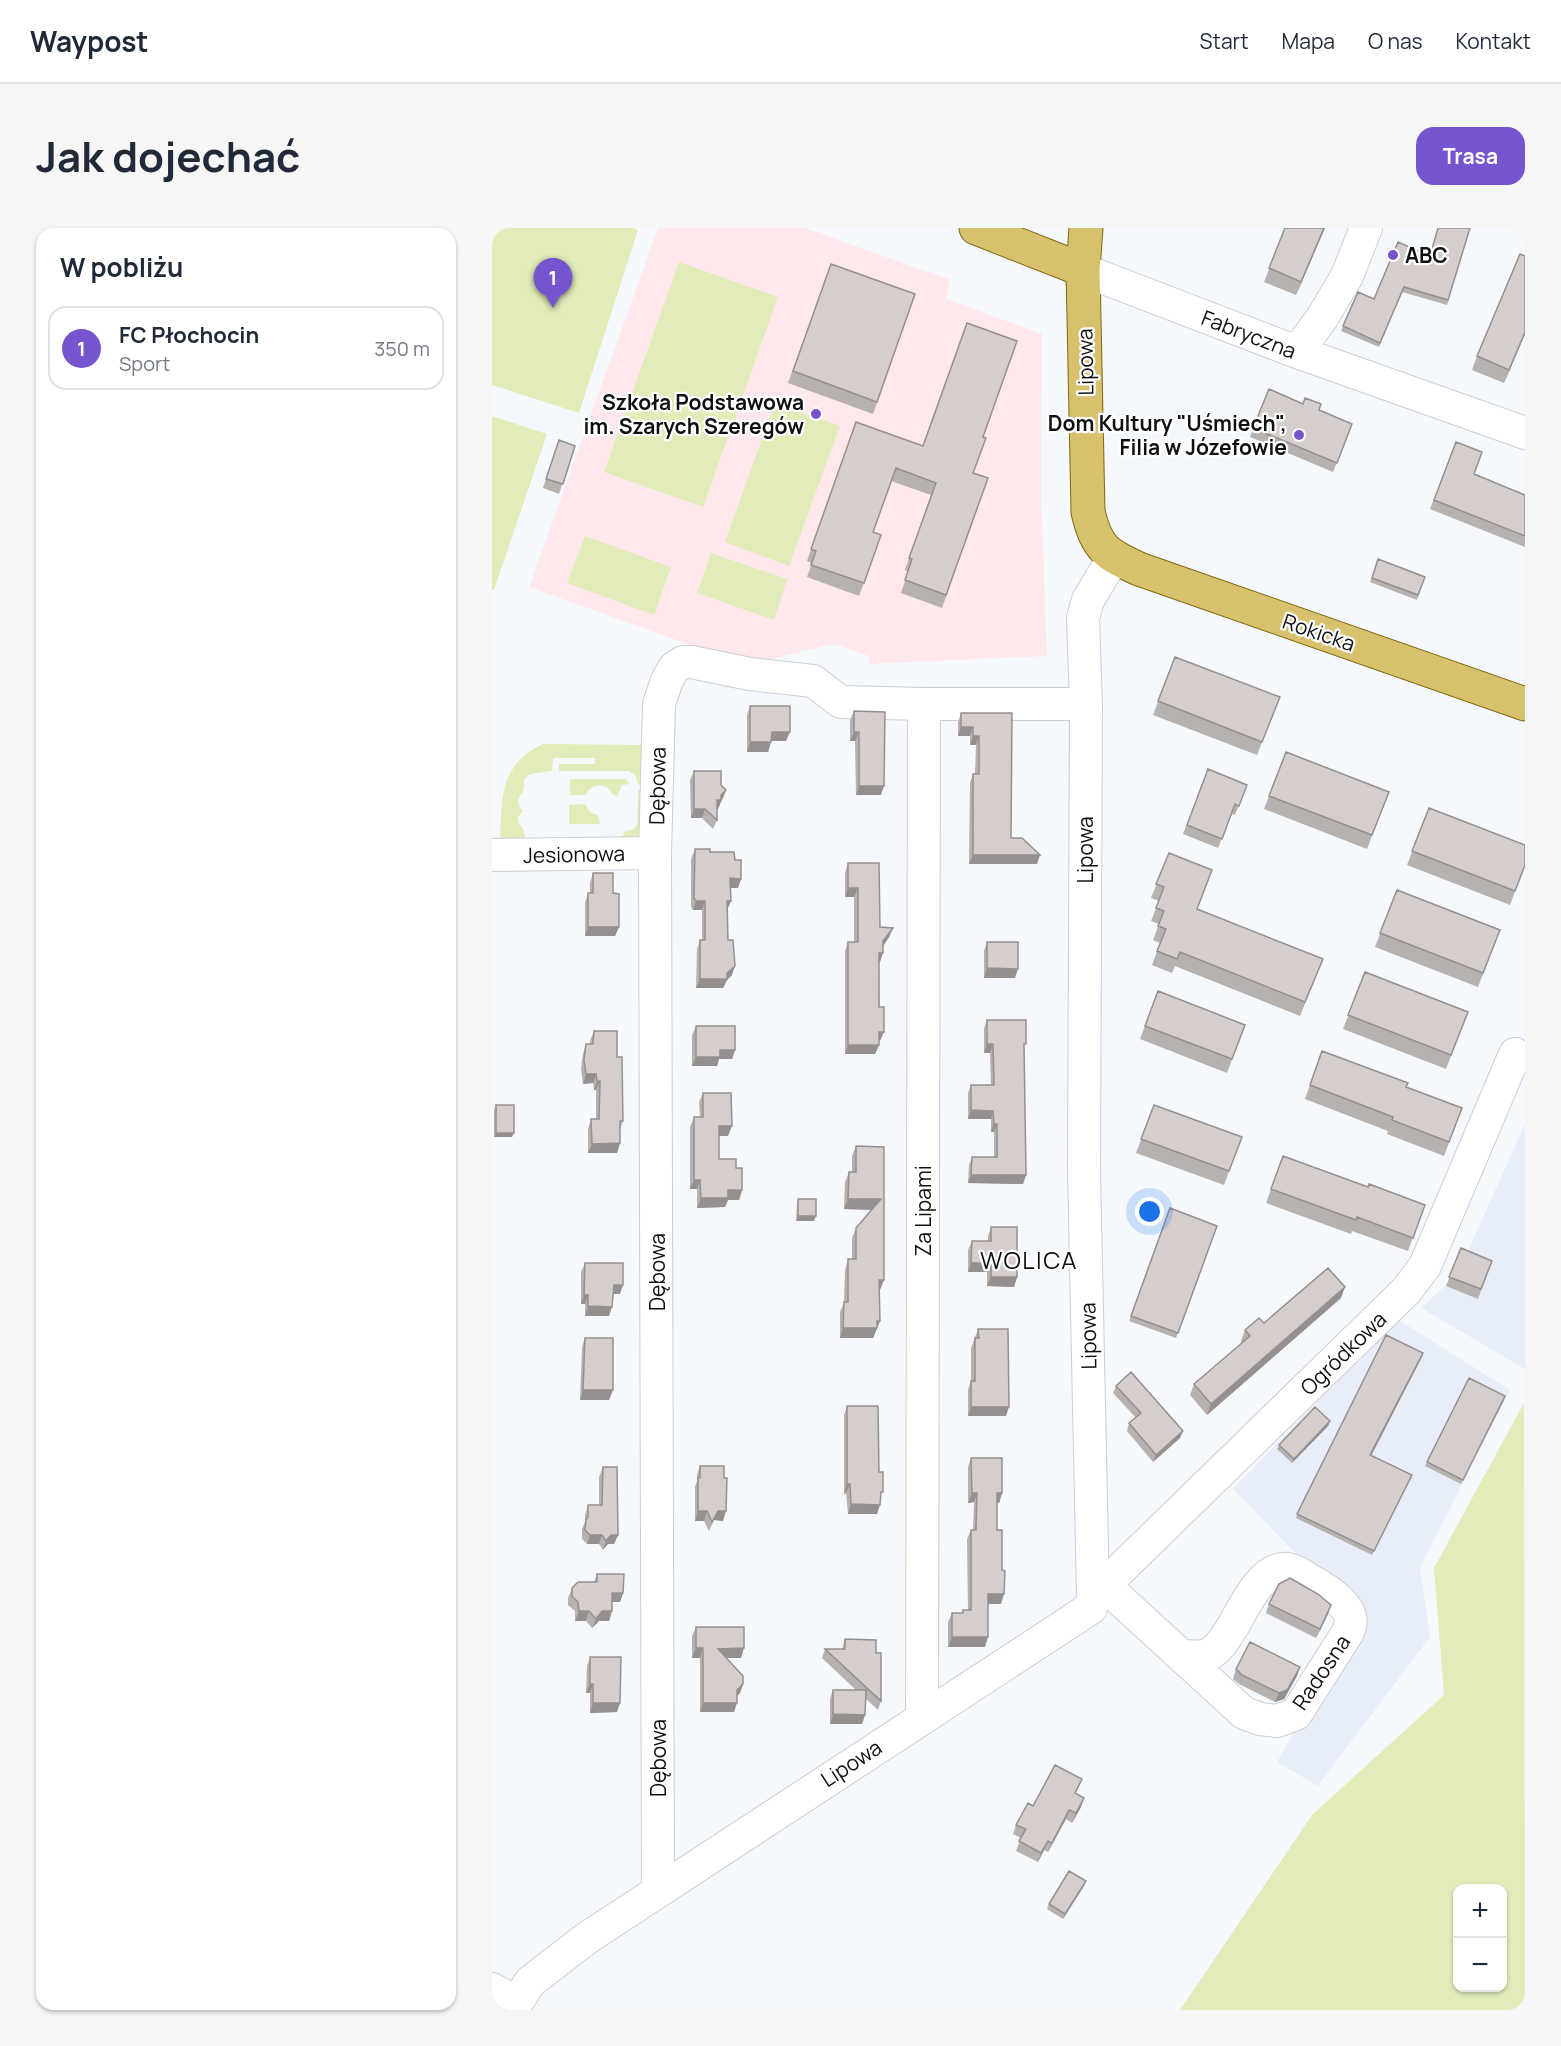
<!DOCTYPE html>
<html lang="pl">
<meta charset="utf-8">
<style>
body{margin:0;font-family:Manrope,sans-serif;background:#f6f6f7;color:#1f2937}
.controls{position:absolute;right:18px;bottom:18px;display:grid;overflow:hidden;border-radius:12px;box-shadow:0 2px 4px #0004}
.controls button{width:54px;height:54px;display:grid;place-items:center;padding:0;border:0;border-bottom:2px solid #e0e1e3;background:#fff;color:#1f2937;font:30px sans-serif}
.you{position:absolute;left:658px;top:984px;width:21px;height:21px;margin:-15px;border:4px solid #fff;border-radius:50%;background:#1a73e8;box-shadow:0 0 0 9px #1a73e833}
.badge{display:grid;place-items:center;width:39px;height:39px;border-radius:50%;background:#7654ce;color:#fff;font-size:20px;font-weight:700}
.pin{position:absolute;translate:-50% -50px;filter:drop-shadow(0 2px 3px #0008)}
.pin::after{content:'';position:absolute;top:32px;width:21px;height:18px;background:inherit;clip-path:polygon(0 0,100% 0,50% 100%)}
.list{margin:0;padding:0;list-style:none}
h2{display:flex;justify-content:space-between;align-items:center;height:78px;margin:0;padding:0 24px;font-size:26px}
h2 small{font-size:20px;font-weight:400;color:#747a83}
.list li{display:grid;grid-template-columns:39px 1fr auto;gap:18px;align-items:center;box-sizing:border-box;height:84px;margin:0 12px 12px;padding:0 12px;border:2px solid #e0e1e3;border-radius:18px}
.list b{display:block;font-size:22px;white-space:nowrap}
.list p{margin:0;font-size:20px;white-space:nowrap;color:#747a83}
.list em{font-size:20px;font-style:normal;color:#747a83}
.map{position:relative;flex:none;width:1033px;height:1782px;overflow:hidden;border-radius:18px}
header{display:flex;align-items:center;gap:36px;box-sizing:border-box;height:84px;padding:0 30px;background:#fff;border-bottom:2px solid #e0e1e3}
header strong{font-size:28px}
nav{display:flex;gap:33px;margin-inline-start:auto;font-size:21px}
.intro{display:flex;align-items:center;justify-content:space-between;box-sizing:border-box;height:144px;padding:0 36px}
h1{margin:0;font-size:42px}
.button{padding:15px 27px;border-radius:18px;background:#7654ce;color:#fff;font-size:21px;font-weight:700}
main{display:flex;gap:36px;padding:0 36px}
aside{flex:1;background:#fff;border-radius:18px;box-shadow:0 2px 4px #0004}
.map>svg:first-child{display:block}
.built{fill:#e7edf9}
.education{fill:#fee8eb}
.green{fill:#e1ecb9;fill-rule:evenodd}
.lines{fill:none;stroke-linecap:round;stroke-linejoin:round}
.minor-casing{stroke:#cbced3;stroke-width:34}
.major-casing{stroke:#80680e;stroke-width:35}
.minor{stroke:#fff;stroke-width:32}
.major{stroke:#d7c16d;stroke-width:33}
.wall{fill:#b7b1af}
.shaded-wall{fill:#95908f}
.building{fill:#d5cecc;stroke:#95908f;stroke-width:1.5}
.poi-dot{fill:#7654ce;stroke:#fff;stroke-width:2}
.labels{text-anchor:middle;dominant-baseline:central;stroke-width:4.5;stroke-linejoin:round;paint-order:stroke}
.poi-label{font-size:21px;font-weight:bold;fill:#0f1011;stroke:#fff;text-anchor:end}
.street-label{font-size:21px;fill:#0f1011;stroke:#fff}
.quarter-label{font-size:24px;letter-spacing:1.5px;fill:#0f1011;stroke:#fff}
</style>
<header>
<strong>Waypost</strong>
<nav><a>Start</a><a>Mapa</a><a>O nas</a><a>Kontakt</a></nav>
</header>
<div class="intro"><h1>Jak dojechać</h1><a class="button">Trasa</a></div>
<main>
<aside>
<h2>W pobliżu<small></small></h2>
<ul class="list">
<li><span class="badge">1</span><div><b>FC Płochocin</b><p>Sport</p></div><em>350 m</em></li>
</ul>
</aside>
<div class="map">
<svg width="1033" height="1782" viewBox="0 0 1033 1782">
<rect width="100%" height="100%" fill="#f5f9fe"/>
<!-- built -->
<path class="built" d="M1033,896V1141L929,1080L965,1047Z
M905,1091L1018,1162L928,1340L938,1409L826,1558L785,1534L867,1390L741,1261Z"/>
<!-- education -->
<path class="education" d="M166,0H313L458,52L454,71L550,106L549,265L555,428L376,436L377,428L342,416L254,437L37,359Z"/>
<!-- green -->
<path class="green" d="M0,0H140L146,2L87,185L0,157Z
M187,34L286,69L211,279L112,244Z
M283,175L348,198L297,338L233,314Z
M0,188L55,206L2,362H0Z
M93,308L179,339L162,387L75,355Z
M219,325L295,351L282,392L205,365Z
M51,516L159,517L158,599L145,616L130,612L132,604L142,601L145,596L146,563L148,562V557L146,556L143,547L136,543H67V536H103V530H61L60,543C51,545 35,543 32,553C31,556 33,560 31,563C30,566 27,568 26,572L28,580L31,583L26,589C26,594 27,597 31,600L34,611L8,622C10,577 4,538 51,516Z
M78,551H133L138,556L130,557L125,568L121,567L116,560C106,555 99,558 93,567H78Z
M93,576L98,584L106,587L108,596H77V577Z
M1032,1175L1033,1782H688L820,1587L952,1467L942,1340ZM966,1660H1011V1760H966Z"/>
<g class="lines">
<defs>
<path id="minor" d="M591,42L805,124L1033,205
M805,124L830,90L855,48L874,0
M0,627L163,625
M612,1357L752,1485L768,1491L785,1493L804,1486L856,1404C862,1390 857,1382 847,1372C838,1363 827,1357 816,1351C810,1347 803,1342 796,1341C770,1338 752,1379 741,1398C734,1408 729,1420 717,1426C708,1430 699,1428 690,1428
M601,1368L914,1063L933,1038L1023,826
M430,1489L432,476
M166,1662L163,625L167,476L175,452L182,440L191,434H199L258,446L321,453L349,474L432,476H594
M0,1761L24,1774
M20,1782L38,1754L95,1710L599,1380L601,1368L592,940L594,476L591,390L596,372L622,329"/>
<path id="major" d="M484,0L591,42
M594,0L591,42L596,284C605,321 614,326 647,341L1033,476"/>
</defs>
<!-- minor casing -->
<use href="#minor" class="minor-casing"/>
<!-- major casing -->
<use href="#major" class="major-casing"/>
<!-- minor -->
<use href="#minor" class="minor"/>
<!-- major -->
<use href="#major" class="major"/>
</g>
<!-- wall -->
<path class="wall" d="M793,0H833L804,67L772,54Z
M978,0L955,77L910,64L887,119L849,103L866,64L882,71L937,28Z
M1033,28V106L1012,155L980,142L985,128Z
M339,36L423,66L381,186L296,155Z
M827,182L860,196L841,244L758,209L761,200Z
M364,194L431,218L491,209L481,245L496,250L450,380L409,365L416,344L413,342L439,267L399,253L381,304L389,307L367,368L315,349L320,335L315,333Z
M67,212L83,218L67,266L51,260Z
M964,214L982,246L1033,267V319L938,281Z
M886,331L933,349L925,372L878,354Z
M683,429L788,469L765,527L661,487Z
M258,478L294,513H279L276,524H255V487Z
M362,483L389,567H364L363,513H358V492Z
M469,485H520L519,610L545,636H477L478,555L481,546H483L484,517H478V508H466V494Z
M794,524L897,564L875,621L772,581Z
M716,541L755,557L743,587L740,586L726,620L691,606Z
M202,543L229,557L234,562L231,571L229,573L226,581H225V592L221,601L210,590H199L198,552Z
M937,580L1033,637L1018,677L915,637Z
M203,621L218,624L243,632L249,651L246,660H238L239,673L235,682L236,712L240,747L235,752L231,760H204L205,721L208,712H210V682H201L199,679V631Z
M677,625L705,681L831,731L808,788L683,738L680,745L660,737L668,715L661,712L667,696L659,693L667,673L659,670Z
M356,635L388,699L401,700L397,709L391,718L388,734H387L388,813H387V817L383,826H353V723L356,714H362V669H353V645Z
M101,645L121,665L127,699L123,708H93V675L96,665H98V655Z
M905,662L1008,702L986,759L883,719Z
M495,714L523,750H492V723Z
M873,744L976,784L954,841L851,801Z
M666,763L753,797L735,845L648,811Z
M495,792L532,821L534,947L531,956L476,955L477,937L480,929H502V904H499V891H476V865L479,857H499L498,825H492V800Z
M204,798L243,822L240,831H227L225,838H200V807Z
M102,803L125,829L131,893L128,901V915L125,925H96V901L99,891H104V862H102L101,855L91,856L89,841L91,826L94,816H98V813Z
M830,823L914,859L970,880L952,928L895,906L896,903L813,871Z
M211,865L236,908H227V931L244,940L250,962L247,972H236L233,979L205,980V961H198V899L202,889H208L207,874Z
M4,877L20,909H2V882Z
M662,877L750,909L732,957L644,925Z
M364,918L392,919L388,1062V1093L381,1110H348V1084L352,1074L353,1042L356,1031H360V1010L364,1000L380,982L352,981L353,954L357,944H360V928Z
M876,959L933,977L916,1023L860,1003L859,1006L774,975L779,961Z
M306,971L322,993H304L305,976Z
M678,980L725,998L684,1110L637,1093Z
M499,999L525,1049L522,1059L495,1058V1044H476V1022L480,1013H496V1008Z
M969,1020L1000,1033L986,1071L954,1058Z
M93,1035L128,1066H121L117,1088H93V1076H89V1044Z
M849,1070L715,1187L698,1167L702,1156L750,1115L749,1113L753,1102Z
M486,1101L514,1188H476V1162L479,1153V1120Z
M93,1110L117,1172H88L90,1119Z
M931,1125L879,1227L920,1247L880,1327L804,1290L805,1286Z
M624,1158L688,1210L661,1234L635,1203L637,1195L644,1190L621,1165Z
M1012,1172L969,1256L933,1238L935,1234Z
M355,1178L387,1244L388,1270L385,1286H356L354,1265L352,1266V1187Z
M838,1193L836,1198L800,1235L785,1221L787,1217Z
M479,1230L510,1265L507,1275L505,1274V1302L509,1376H496L493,1419H456V1394L460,1385H470L471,1382H476L475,1311L479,1302H481L482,1274L476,1275V1239Z
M208,1238L231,1293L222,1292L217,1303L212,1293H203V1259L205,1253V1247Z
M111,1239L126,1307L122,1316H116L111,1322L107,1316H95L90,1311V1301L93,1294V1287L96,1277H107V1249Z
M105,1346L131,1365L128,1374H120V1383L117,1393H107L100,1400L94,1393H83V1383L76,1377V1370L80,1360L102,1354Z
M777,1376L836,1386L824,1410L774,1385Z
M204,1399L249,1430H235L251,1456L248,1465L245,1468L242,1484H208V1430H200V1408Z
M353,1411L384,1425L389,1473L386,1482L374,1471L370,1496H338V1471L341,1462H364L330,1430L333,1421H350Z
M98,1429L125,1484L98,1485V1465H94L95,1438Z
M808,1439L805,1448L792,1471L783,1474L747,1456L741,1451L744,1441Z
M590,1551L584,1565L589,1579L580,1595L574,1591L556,1624L552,1622L546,1634L524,1623L529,1610L521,1606L524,1597L541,1578Z
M592,1658L571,1691L555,1681L557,1676Z"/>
<!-- shaded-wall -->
<path class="shaded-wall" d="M832,0H833L804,67L809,54Z
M1033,104V106L1012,155L1017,142Z
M469,499H481L478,508H466Z
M280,504H298L294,513H276Z
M362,504H367L363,513H358Z
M481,508H487L484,517H478Z
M258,514H279L276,524H255Z
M367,558H392L389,567H364Z
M234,562L226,581H222L225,572Z
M202,581H213L210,590H199Z
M481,627H548L545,636H477Z
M238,650L249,651L246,660H235Z
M356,660H366L362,669H353Z
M204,673H213L210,682H201Z
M235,673H239L235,682Z
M96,699H127L123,708H93Z
M401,700L397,709L388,723L391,713Z
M387,725H391L388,734H383Z
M243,738L240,747L235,752L231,760H204L208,751L235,745Z
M495,740L526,741L523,750H492Z
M387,804H392L388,813H383Z
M495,816H501L498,825H492Z
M356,817H387L383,826H353Z
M228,822H243L240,831H227L225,838H200L204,829Z
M94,846H104L101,855L91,856Z
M105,853H108L104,862H102Z
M479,882L501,883L499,891H476Z
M502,896H505L502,904H499Z
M227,898H240L236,908H223Z
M4,905H22L20,909H2Z
M128,915L125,925H96L100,916Z
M479,947H534L531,956L476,955Z
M202,952H208L205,961H198Z
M236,962H250L247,972H236L233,979L205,980L209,970Z
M356,971H389L385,982L352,981Z
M306,988H324L322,993H304Z
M479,1035H499L495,1044H476Z
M499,1049H525L522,1059L495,1058Z
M387,1052H392L388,1062Z
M122,1057H131L128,1066H118Z
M853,1059L849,1070L715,1187L719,1176Z
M92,1067H96L93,1076H89Z
M96,1078L120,1079L117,1088H93Z
M385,1093H388L381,1110H348L351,1100Z
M931,1125L930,1129L877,1232L878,1227Z
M91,1162H121L117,1172H88Z
M1013,1168L1012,1172L969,1256Z
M479,1179H517L514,1188H476Z
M838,1193L836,1198L800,1235L802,1231Z
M691,1203L688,1210L661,1234L664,1227Z
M355,1256H358L354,1265L352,1266Z
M480,1265H485L482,1274L476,1275Z
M505,1265H510L507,1275L501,1274Z
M359,1276L388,1277L385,1286H356Z
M206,1283H215L212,1293H203Z
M226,1283H234L231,1293L222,1292L217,1303Z
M98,1307H110L107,1316H95Z
M119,1307H126L122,1316H116L111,1322L114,1313Z
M120,1365H131L128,1374H117Z
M496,1366H512L509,1376H493Z
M839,1377L836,1386L824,1410L828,1401Z
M87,1383H97L94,1393H83Z
M110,1383H120L117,1393H107L100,1400L104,1391Z
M460,1409H496L493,1419H456Z
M204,1420H211L208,1430H200Z
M252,1420L249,1430H223L226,1421Z
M808,1439L805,1448L792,1471L783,1474L787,1465Z
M98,1456H101L98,1465H94Z
M251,1456L248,1465L242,1471L245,1462Z
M101,1475H128L125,1484L98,1485Z
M211,1475H245L242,1484H208Z
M341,1486L373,1487L370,1496H338Z
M592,1570L589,1579L580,1595L584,1585Z
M577,1582L574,1591L556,1624L560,1615Z
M556,1613L552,1622L546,1634L549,1625Z
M594,1653L592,1658L571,1691L573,1686Z"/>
<!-- building -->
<path class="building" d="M793,0H832L809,54L777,40Z
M946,0H978L956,72L912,59L888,115L851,98L866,64L882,71L906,14L938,28Z
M1028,26L1033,28V104L1017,142L985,128Z
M339,36L423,66L385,174L301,143Z
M475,95L525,113L491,209L494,210L481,245L496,250L454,367L413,352L420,331L417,330L444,255L404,240L381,304L389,307L372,355L319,337L324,323L319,321L364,194L431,218Z
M777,161L811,176L813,170L829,176L827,182L860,196L845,235L761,200Z
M67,212L83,218L71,256L54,251Z
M964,214L990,224L982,246L1033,267V308L942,272Z
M886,331L933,349L926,367L880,350Z
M683,429L788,469L770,514L666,473Z
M258,478H298V504H280L279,514H258Z
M362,483L393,484L392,558H367V504H362Z
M469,485H520L519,610H530L548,627H481V546H487V508H481V499H469Z
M794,524L897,564L880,607L777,568Z
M716,541L755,557L747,578L743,576L730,611L695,597Z
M202,543H229V557L234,562L229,567V572H225V592L213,581H202Z
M937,580L1033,617V637L1023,663L920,623Z
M203,621H218V624H242L243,632H249V651L238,650L239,673H235L236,712H241L243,738L235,745V751H208V712H213V673H204L202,670Z
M677,625L720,642L705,681L831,731L813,774L688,724L685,731L665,723L674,701L666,698L672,683L664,680L672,659L664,656Z
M356,635H387L388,699L401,700L391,713V725H387V779H392V804H387V817H356V714H366V660H356Z
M101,645H121V665L127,666V699H96V665H101Z
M905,662L1008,702L991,745L888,705Z
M495,714H526V741L495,740Z
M873,744L976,784L959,827L856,787Z
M666,763L753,797L740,831L653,798Z
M495,792H534V816H532L534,947H479L480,929H505V896H502L501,883L479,882V857H502L501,816H495Z
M204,798H243V822H228V829H204Z
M102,803H125V829H130L131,893H128V915L100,916L99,891H107L108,853H105L104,846H94L92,832L94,816H101Z
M830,823L916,855L914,859L970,880L957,914L900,892L901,889L818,857Z
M211,865H239L240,898H227V931H244V940H250V962H236V970H209L208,952H202V889H211Z
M4,877H22V905H4Z
M662,877L750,909L737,943L649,911Z
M364,918L392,919V1052H387L388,1093H385V1100H351L352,1074H356V1031H364V1000L389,971H356L357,944H364Z
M791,928L876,959L877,956L933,977L921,1010L865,989L864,992L779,961Z
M306,971H324V988H306Z
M678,980L725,998L686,1105L639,1088Z
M499,999H525V1049H499V1035H479L480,1013H499Z
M969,1020L1000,1033L989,1061L957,1049Z
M93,1035H131V1057H122L120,1079L96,1078V1067H92Z
M836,1040L853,1059L719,1176L702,1156L758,1108L753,1102L767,1090L772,1095Z
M486,1101H516L517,1179H479V1153H483V1110H487Z
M894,1107L931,1125L878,1227L920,1247L882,1323L805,1286Z
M93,1110H121V1162H91Z
M639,1144L691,1203L664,1227L637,1195L649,1185L624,1158Z
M977,1150L1013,1168L971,1252L935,1234Z
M355,1178H386L387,1244H391V1264H389L388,1277L359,1276L358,1256H355Z
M823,1179L838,1193L802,1231L787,1217Z
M479,1230H510V1265H505V1302H510V1342L513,1343L512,1366H496V1409H460V1385H471V1382H479V1302H484L485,1265H480Z
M208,1238H232V1250H235L234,1283H226L220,1294L215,1283H206V1250H208Z
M111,1239H125L126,1307H119L114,1313L110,1307H98L93,1302L94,1292L96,1289V1277H110Z
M105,1346H132L131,1365H120V1383H110L104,1391L97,1383H87L86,1374L80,1368V1360L86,1354H105Z
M798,1350L826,1366L839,1377L828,1401L777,1376L787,1356Z
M204,1399H252V1420L226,1421L251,1448V1456L245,1462V1475H211V1420H204Z
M353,1411L384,1412V1425H389V1473L333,1421H353Z
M758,1414L808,1439L795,1462L787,1465L750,1447L744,1441Z
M98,1429H129L128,1475H101V1456H98Z
M341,1462H374L373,1487L341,1486Z
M563,1537L590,1551L583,1565L592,1570L584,1585L577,1582L560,1615L556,1613L549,1625L527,1613L534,1601L524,1597L536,1575L541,1578Z
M577,1643L594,1653L573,1686L557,1676Z"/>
<!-- markers -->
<g class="poi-dot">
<circle cx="901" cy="27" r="6"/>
<circle cx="324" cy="186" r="6"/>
<circle cx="807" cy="207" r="6"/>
</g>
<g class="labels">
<!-- poi labels -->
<g class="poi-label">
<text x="913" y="27" text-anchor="start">ABC</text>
<text x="312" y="174">Szkoła Podstawowa<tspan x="312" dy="24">im. Szarych Szeregów</tspan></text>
<text x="795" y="195">Dom Kultury "Uśmiech",<tspan x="795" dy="24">Filia w Józefowie</tspan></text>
</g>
<!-- street labels -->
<g class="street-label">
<text transform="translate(757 106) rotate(21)">Fabryczna</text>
<text transform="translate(593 134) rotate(-91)">Lipowa</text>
<text transform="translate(827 404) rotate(19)">Rokicka</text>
<text transform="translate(165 558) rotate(-89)">Dębowa</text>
<text transform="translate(593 622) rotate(-90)">Lipowa</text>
<text transform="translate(82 626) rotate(-1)">Jesionowa</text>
<text transform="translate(431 983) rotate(-90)">Za Lipami</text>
<text transform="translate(165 1044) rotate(-90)">Dębowa</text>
<text transform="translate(596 1108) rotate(-91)">Lipowa</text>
<text transform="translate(851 1125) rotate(-44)">Ogródkowa</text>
<text transform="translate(829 1444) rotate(-56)">Radosna</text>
<text transform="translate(166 1530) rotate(-90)">Dębowa</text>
<text transform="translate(359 1535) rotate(-33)">Lipowa</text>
</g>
<!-- quarter labels -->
<g class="quarter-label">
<text x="537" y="1031">WOLICA</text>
</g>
</g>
</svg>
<div class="controls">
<button>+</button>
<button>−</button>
</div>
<div class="you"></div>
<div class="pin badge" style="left:61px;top:80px">1</div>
</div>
</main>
